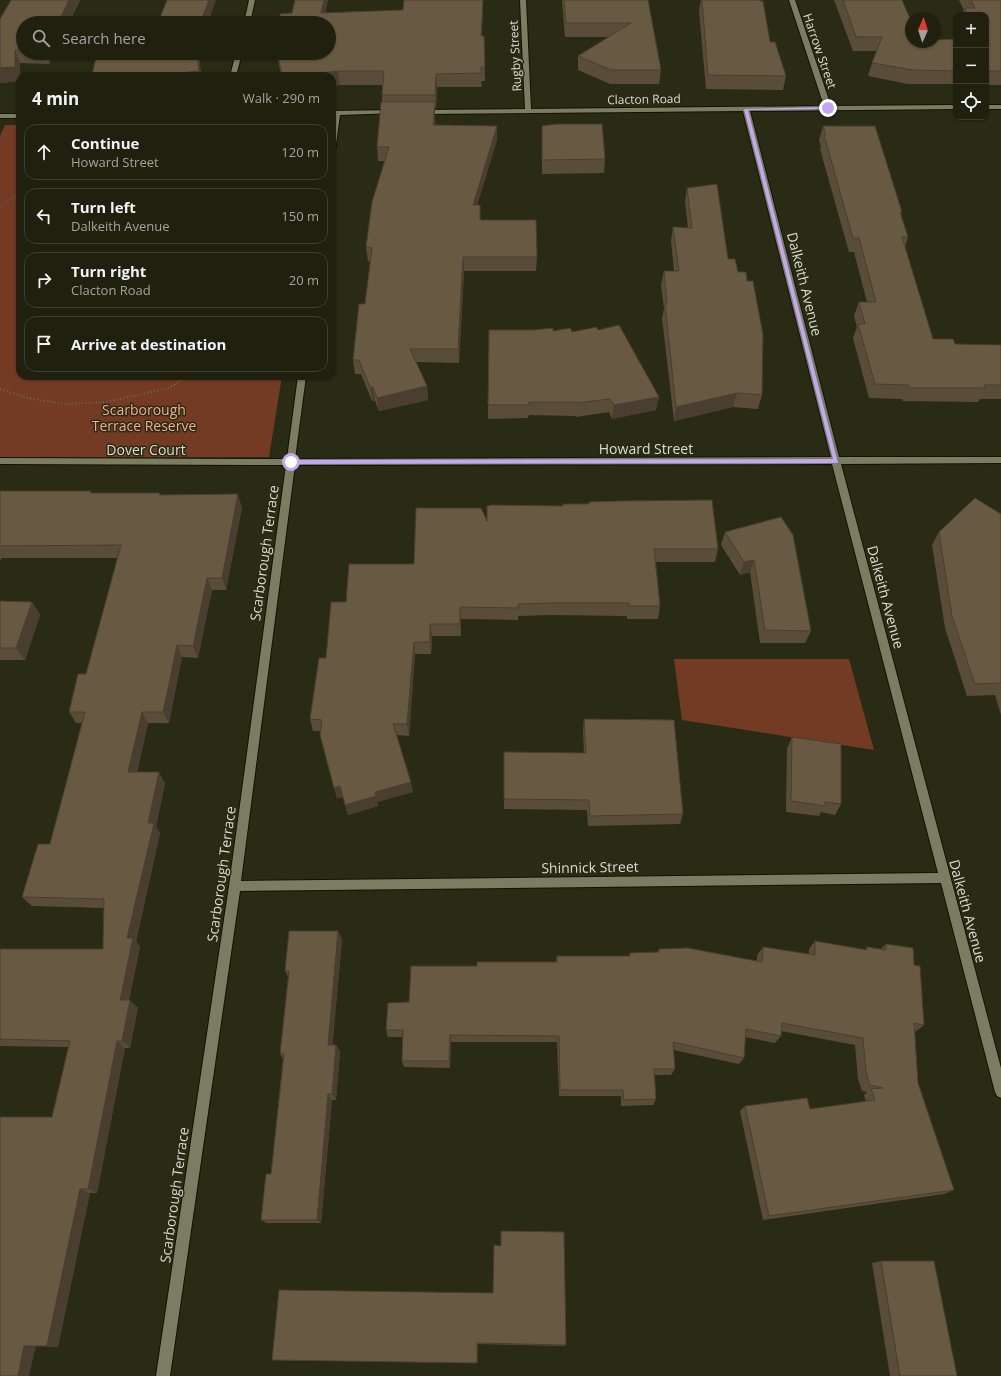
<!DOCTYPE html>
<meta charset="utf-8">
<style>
body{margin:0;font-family:"Open Sans",sans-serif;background:#282818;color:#f1f3f6}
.controls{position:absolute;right:12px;top:12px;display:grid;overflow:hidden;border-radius:8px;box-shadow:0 1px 3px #0004}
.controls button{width:36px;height:36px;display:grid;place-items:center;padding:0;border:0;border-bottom:1px solid #3d3e2f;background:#20200f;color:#f1f3f6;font:20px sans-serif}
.compass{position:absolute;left:905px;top:12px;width:36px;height:36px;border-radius:50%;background:#20200f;box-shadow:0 1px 3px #0004;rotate:3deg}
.stop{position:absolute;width:12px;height:12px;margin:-9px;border:3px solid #c0a8f3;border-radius:50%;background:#fff}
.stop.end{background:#c0a8f3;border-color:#fff;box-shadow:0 1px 4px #0008}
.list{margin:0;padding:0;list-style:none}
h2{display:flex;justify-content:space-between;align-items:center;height:52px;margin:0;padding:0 16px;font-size:17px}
h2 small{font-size:13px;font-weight:400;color:#a2a39e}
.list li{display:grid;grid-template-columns:26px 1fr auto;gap:12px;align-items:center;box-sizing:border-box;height:56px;margin:0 8px 8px;padding:0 8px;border:1px solid #3d3e2f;border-radius:12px}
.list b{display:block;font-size:15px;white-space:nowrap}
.list p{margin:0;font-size:13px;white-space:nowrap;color:#a2a39e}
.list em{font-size:13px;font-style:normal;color:#a2a39e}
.icon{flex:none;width:22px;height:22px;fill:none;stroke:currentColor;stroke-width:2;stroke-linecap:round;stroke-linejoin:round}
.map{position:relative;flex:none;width:1001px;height:1376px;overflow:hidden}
.search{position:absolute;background:#20200f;box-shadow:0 1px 3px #0004;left:16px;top:16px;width:320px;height:44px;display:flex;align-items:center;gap:10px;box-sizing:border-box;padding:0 14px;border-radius:22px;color:#a2a39e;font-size:15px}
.panel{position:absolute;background:#20200f;box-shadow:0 1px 3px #0004;left:16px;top:72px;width:320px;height:308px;border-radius:12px}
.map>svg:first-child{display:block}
.green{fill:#743b24}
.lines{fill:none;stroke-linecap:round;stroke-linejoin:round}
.street-casing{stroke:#121301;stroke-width:2}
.path-far1{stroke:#6c6d59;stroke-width:1.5;stroke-dasharray:0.5 2;stroke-linecap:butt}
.path{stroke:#6c6d59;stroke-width:2;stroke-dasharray:1 2.5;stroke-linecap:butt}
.street{fill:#7b7d63;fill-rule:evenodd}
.wall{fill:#594d3a}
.shaded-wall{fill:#493e2f}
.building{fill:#685943;stroke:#493e2f}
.route{fill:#c0a8f3}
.labels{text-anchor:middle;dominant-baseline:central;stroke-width:3;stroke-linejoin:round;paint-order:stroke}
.far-street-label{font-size:12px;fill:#dcddcf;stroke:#2a2b14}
.street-label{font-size:14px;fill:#dcddcf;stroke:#2a2b14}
.park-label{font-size:14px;fill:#f4ab8e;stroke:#2a2b14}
</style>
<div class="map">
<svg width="1001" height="1376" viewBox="0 0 1001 1376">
<rect width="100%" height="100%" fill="#2a2b14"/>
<!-- green -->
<path class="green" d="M5,125H20V376H282L269,457L0,458V136Z
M674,659H849L874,750L682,720Z"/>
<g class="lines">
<defs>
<path id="street" d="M249,0H255L250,23H244Z
M520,0H526L531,109L824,106L789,0H795L831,106L956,105V109L750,111L839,457H1001V463L841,464L1001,1068V1098L997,1096L995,1092L941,883L240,891L170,1376H156L229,886L286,465L0,464V458L287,459L298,376H306L295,459L831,457L743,111L422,114L419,112L422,110L525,109ZM832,464L938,873L241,881L295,465Z
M236,53H242L236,76H230Z
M986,105H1001V109H986Z
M394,110L397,112L396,113L340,115L335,151L332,153L334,115H332V111Z
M0,114H20V118H0Z"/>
</defs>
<!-- street casing -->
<use href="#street" class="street-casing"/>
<!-- path-far1 -->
<path class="path-far1" d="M0,206L20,192"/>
<!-- path -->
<path class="path" d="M0,389L28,398L63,404L108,402L168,388L189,376"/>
<!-- street -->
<use href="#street" class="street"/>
</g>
<!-- wall -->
<path class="wall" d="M11,0H80L69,23H23V53H54L49,64L20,63V81L0,83Z
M404,0H483L482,36H484L485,81H481L482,87H437L436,108H435V125L497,126V140L477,205L481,220L537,257L536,271H464L459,363L416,362L427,386L428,400L379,411L375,401H372L361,374H355L353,360L365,304L370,262L368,261L366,247L384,161H378L377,147L382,102V85H340L332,86V76H281L277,53L292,13H326L403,10Z
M562,0H648L661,70L659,84H610L578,70V56L610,37H565Z
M701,0H760L770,42L786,76L783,90L706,89L699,11Z
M834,0H902L911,42L956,39V84H908L868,76L872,63L877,51H853Z
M959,0H1001V85H986V15H962L964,10Z
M97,53H199L201,76H93L92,75Z
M542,126L605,159L604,173L542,174Z
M823,126L902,212L901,215L908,237L905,247L933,339L955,344L1001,345V399H980L978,402L903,401L902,399L869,398L853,338L857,327L854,316L859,302H867L854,252H849L820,149L821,146L819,140Z
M687,188L728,259L762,395L758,409L733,407L674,421L662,318L664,309L661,285L664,271H674L671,241L673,227L688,228L685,202Z
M598,330L659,397L656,410L612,419L609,412L576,417L575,416L529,415L528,418L488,419V405L553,331L572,332Z
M0,491L92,493H160V495L242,508L226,590H212L198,658L182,657L169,723H148L137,772L165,783L156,827L160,833L136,942L140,947L129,1000L138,1008L130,1048H125L97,1193H90L58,1347L36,1346L52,1117L68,1047L0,1046V949H103L104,908L32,906L22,897L50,844L82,723H76L69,712L86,674L118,558H1V560H0Z
M1001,514V715L995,695L967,696L945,628L932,545L939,532Z
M781,517L811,631L805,643H760L750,572L740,575L721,545L725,532Z
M487,521L718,549L715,562H656L660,606L658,619H627V616L552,615L518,616V620L461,619V636H432L431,654H415L409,736L397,735L413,792L377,802L378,806L348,815L343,797L337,798L321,731H313L310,719L326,658L346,602Z
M0,601L32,602L40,615L25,660H0Z
M584,719L683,814L680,824L588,826L587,810L504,809V752L584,753L583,731Z
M792,737L841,804L835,815L821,812L819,816L786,812L787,749Z
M338,931L342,940L332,1045H336L340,1052L336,1100H332L321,1223H267L261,1220L271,1174L283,1059L280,1054L289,978L285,971Z
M815,941L865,950L867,947L881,949L886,944L914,965L924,1025L915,1032L918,1083L954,1190L944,1194L763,1220L740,1111L745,1106L810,1109L866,1102L864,1095L867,1092L862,1091L858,1079L855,1045L781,1031V1036L775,1043L745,1037L744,1058L739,1064L673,1050L675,1069L671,1075H654L656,1099L653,1105L621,1106V1096H559L557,1042H451L450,1068L404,1067L402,1061L403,1037H388L386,1030L409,1002L477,966L556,962L557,956H629L630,953L658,952L659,949L757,961V955L763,947L809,954V949Z
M881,1261L957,1376H890L872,1263Z
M279,1290L566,1345L564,1346L478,1344L477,1363L272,1360Z"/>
<!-- shaded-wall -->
<path class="shaded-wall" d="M69,0H80L69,23H58Z
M209,0H216L208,23H200Z
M324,0H328L324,23L321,13Z
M483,0L481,49V36Z
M15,50L20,63V81L0,83V68Z
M46,53H54L49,64Z
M197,53H199L201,76H200L199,71Z
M338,71L340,85L332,86V76H297Z
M293,73V76H282V74Z
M436,74L437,87L436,108L435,95Z
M435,102V116L434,139L433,125Z
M497,126V140L473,219V205Z
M463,257L464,271L459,363L458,349Z
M427,386L428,400L379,411L377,398Z
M370,387H373L375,401H372Z
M737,393L733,407L674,421L676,407Z
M659,397L656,410L612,419L614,405Z
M238,494L242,508L226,590L222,578Z
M754,560L750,572L740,575L744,562Z
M207,578L212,590L198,658L193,646Z
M32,602L40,615L25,660L16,648Z
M460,607L461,619V636L460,624Z
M430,624L432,636L431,654L430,642Z
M414,642L415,654L409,736L407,724Z
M177,645L182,657L169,723L163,712Z
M142,712L148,723L135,783L128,772Z
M159,772L165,783L156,827L160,833L136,942L140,947L127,1008L120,1000L127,938L148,823Z
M411,782L413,792L377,802L378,806L348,815L345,805L375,792Z
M340,786L343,797L337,798L334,788Z
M338,931L342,940L332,1052L328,1045Z
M130,1000L138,1008L130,1048L122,1041Z
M450,1035L451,1042L450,1068L449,1061Z
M117,1041L125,1048L97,1193L88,1189Z
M336,1045L340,1052L336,1100L332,1094Z
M328,1094L332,1100L321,1223L317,1220Z
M80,1189L90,1193L58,1347L47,1346Z
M477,1343L478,1344L477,1363Z
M24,1346H36L29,1376H18Z"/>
<!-- building -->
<path class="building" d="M11,0H69L58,23H23V50H15V67L0,68V19Z
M167,0H209L200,23H158Z
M295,0H324L321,13L403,10L404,0H483L481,36H484L485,67H481V73L436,74L435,95H382L384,71H338L297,76H294L293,73L282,74L277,53H329V23H280V14L292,13Z
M564,0H648L661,70H611L578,56L631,23H566Z
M702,0H760V1H763L770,42H775L786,76L708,75Z
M843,0H902L911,21V42H935V40L956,39V71L913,70L872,63L882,37H856Z
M971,0H1001V71H986V15H967L965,8H975Z
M97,53H197L199,71L149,76V73H129L92,75Z
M381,102H435L433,125L497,126L473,205H480V220H536L537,257H463L458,349H410L427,386L377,398L373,387H370L359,360H353L359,304H365L372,248L366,247L372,202L389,147H377Z
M557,124H602L605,159L542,160V126Z
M823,126H875L902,212H900L908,237H902L933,339H953L955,344L1001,345V385H984L985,388H909L908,385L875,384L858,324H865L859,302H876L859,238H853L824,135H826Z
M717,184L728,259H735L738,272H746L747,281H753L763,335L762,395L737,393L676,407L665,304H667L664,271H679L673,227L692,228L687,188Z
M619,325L659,397L614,405L610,399L577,403L576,402H529V405H488L489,330H533L553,328V331L570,328L572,332L597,327L598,330Z
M0,491H91L90,493H160L159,495L238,494L222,578H207L193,646L177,645L163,712H142L128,772H159L148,823H154L127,938H133L120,1000H130L122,1041H117L88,1189H80L47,1346H24L18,1376H0V1117H52L70,1041L0,1039V949H103L104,899L22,897L38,844H50L85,712H69L78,674H86L121,545L0,546Z
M975,498L1001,514V683L975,684L952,616L939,532Z
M712,500L718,549H654L660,606H629V603H553L518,604V608L460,607V624H430V642H414L407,724H393L411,782L375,792L376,796L345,805L340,786L334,788L320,735L322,720L310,719L319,658H326L331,602H346L349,564H414L416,508H481L487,521V506L492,505L563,506V504H589V502L620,501Z
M781,517L793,535L811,631L765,630L754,560L744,562L725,532Z
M0,601L32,602L16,648H0Z
M584,719L674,720L683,814L590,816L589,800L504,799V752L586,753Z
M792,737L841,744V804L825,802V806L791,801Z
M289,931H338L328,1045H336L332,1094H328L317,1220H261L266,1174H271L284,1054H280L289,971H285Z
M815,941L867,950V947L886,950V944L913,948L914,965L920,966L924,1025L914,1023L918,1083L954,1190L769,1216L745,1106L807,1098L810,1109L875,1100L871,1089L883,1088L870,1085L866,1072L863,1038L782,1023L781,1036L746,1029L744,1058L673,1042L675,1069H654L656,1099L624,1100L623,1090H560L559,1036L450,1035L449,1061H402L403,1030H386L388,1003L409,1002L411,966H477V962H557V956H630V953L659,952V949L688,948L762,962L763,947L815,955Z
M501,1231L564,1232L566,1345L477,1343V1363L272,1360L279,1290L493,1293L494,1245L501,1246Z
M881,1261H934L957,1376H900Z"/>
<!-- route -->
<path class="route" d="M828,107L830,109L748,110L838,463L289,464L288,462L291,460L833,459L744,109Z"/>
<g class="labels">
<!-- far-street labels -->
<g class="far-street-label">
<text transform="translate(820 51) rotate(71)">Harrow Street</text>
<text transform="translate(515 56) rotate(-93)">Rugby Street</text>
<text transform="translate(644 99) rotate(-1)">Clacton Road</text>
</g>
<!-- street labels -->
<g class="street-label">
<text transform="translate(805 284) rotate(76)">Dalkeith Avenue</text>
<text x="646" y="448">Howard Street</text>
<text x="146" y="449">Dover Court</text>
<text transform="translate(264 553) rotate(-82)">Scarborough Terrace</text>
<text transform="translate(886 597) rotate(75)">Dalkeith Avenue</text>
<text transform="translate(590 867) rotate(-1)">Shinnick Street</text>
<text transform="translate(221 874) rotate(-82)">Scarborough Terrace</text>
<text transform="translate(968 911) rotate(75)">Dalkeith Avenue</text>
<text transform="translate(174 1195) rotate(-82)">Scarborough Terrace</text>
</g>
<!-- park labels -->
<g class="park-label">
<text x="144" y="409">Scarborough<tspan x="144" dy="16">Terrace Reserve</tspan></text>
</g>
</g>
</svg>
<div class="controls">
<button>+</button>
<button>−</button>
<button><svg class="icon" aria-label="locate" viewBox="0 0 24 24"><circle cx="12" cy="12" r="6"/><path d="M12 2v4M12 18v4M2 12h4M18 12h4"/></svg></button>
</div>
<svg class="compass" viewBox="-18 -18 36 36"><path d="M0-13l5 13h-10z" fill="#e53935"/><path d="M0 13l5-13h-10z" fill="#a2a39e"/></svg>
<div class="stop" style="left:291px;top:462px"></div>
<div class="stop end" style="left:828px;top:108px"></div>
<div class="search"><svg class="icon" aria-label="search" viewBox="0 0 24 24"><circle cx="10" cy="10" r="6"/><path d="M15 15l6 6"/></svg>Search here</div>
<section class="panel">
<h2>4 min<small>Walk · 290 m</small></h2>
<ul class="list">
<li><svg class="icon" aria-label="ahead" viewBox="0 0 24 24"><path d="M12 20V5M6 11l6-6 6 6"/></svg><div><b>Continue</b><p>Howard Street</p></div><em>120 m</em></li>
<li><svg class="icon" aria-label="left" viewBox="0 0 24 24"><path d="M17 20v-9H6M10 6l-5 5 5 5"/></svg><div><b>Turn left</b><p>Dalkeith Avenue</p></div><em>150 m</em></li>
<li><svg class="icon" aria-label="right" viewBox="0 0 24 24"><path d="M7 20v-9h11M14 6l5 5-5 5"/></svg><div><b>Turn right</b><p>Clacton Road</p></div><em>20 m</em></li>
<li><svg class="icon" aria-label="arrive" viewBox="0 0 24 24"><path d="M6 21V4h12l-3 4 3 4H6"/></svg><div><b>Arrive at destination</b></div></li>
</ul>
</section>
</div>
